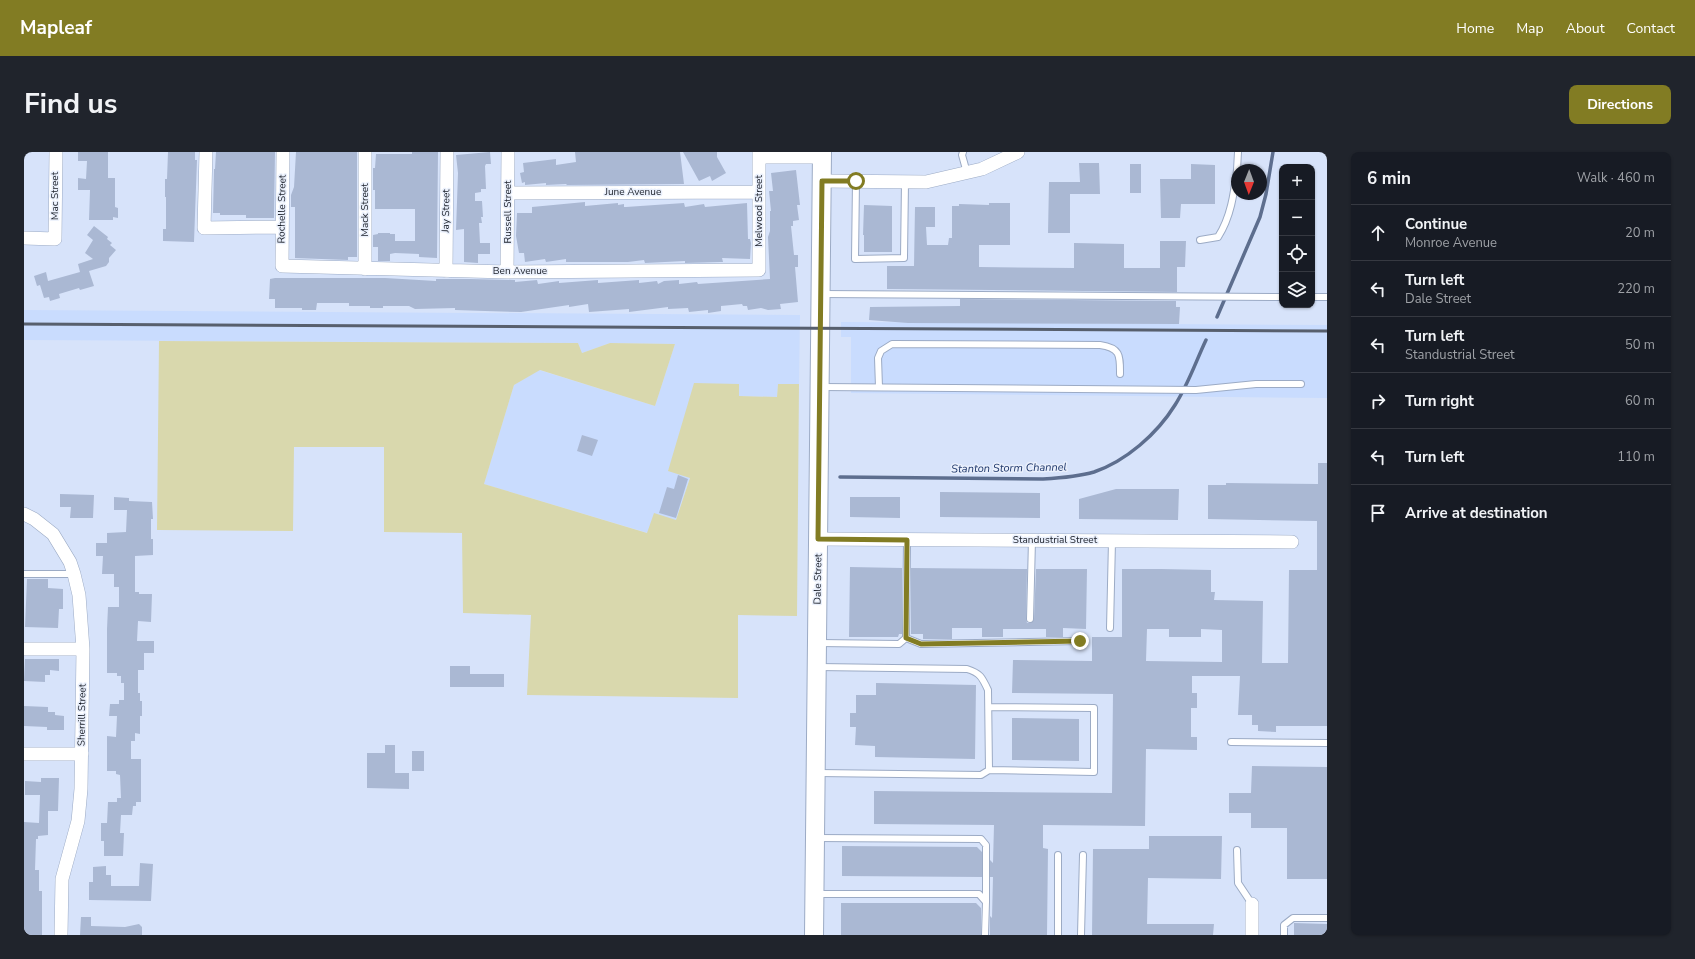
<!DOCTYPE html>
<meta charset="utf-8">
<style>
body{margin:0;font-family:"Nunito Sans",sans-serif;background:#20242c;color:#f1f3f6}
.controls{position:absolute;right:12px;top:12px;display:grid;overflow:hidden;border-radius:8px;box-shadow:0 1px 3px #0004}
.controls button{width:36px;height:36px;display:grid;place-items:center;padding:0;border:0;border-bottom:1px solid #363941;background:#171b24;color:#f1f3f6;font:20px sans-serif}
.compass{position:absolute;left:1207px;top:12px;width:36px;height:36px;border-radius:50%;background:#171b24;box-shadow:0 1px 3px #0004;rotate:181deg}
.stop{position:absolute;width:12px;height:12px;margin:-9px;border:3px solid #827c23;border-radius:50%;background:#fff}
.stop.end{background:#827c23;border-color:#fff;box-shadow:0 1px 4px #0008}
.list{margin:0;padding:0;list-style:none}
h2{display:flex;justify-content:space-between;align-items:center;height:52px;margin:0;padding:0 16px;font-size:17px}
h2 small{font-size:13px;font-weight:400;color:#9ea1a6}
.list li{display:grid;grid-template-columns:26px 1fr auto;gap:12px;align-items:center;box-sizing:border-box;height:56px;padding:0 16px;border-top:1px solid #363941}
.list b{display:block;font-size:15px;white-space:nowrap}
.list p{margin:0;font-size:13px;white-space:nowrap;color:#9ea1a6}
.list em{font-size:13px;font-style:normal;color:#9ea1a6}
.icon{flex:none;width:22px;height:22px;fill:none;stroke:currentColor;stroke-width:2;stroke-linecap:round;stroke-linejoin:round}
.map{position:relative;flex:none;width:1303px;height:783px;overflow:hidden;border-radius:8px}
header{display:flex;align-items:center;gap:24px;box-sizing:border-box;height:56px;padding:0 20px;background:#827c23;color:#fff}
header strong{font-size:19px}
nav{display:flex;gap:22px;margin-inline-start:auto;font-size:14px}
.intro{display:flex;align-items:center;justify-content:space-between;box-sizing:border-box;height:96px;padding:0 24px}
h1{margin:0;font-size:28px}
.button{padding:10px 18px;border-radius:8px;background:#827c23;color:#fff;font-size:14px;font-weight:700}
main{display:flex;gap:24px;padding:0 24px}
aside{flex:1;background:#171b24;border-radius:8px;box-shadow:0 1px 3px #0004}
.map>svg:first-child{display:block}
.built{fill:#c9dcfe}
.green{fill:#d9d8ad}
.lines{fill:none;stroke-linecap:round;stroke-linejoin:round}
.stream{stroke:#5d6e8e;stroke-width:3.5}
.building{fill:#aab8d3;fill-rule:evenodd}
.lane-casing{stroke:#9cabc5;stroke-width:8}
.street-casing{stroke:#9cabc5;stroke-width:14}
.secondary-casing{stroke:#9cabc5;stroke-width:20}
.lane{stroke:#fff;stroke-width:6}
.street{stroke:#fff;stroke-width:13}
.secondary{stroke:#fff;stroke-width:18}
.rail{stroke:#575f6d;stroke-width:3}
.route{stroke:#827c23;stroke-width:5}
.labels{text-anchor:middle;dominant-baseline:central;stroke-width:3;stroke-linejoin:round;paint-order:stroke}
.street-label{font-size:10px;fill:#181d27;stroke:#eaf0fc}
.water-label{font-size:11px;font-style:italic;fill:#1d366a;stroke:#eaf0fc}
</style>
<header>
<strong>Mapleaf</strong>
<nav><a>Home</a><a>Map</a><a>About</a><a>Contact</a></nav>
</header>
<div class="intro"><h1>Find us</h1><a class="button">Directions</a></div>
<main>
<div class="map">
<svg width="1303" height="783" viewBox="0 0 1303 783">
<rect width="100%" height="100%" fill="#d7e3fa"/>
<!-- built -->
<path class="built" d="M0,158L776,163L775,232H754L753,245L714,244L715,232L644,318L666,325L652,368L624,381L460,332L490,233L515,218L631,254L651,192L586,191L558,201L554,191L0,188Z
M817,170L1303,173V246L827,241V185H817Z"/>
<!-- green -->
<path class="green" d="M135,189L554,191L558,201L586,191L651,192L631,254L516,218L490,233L460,332L623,381L630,361L652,368L666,326L644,319L670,231L715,232V244L753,245L754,232H775L773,464L714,463V546L503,543L507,463L439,461L438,381L360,380V295H270L269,379L133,378Z"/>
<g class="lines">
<!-- stream -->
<path class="stream" d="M1193,165L1236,65L1242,42L1249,0
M816,325L1019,327C1036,326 1053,325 1070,320C1102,309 1133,282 1151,253C1164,233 1172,209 1182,188"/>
</g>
<!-- building -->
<path class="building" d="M54,0H84V26H91V55L94,56V66L89,65V68H65L66,38H54V26L62,27L63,9H54Z
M144,0H171V8H173L170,90L139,89V77H142V45H141V27H143Z
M192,0H251L250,66H222V63H196V61H189L190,17H191Z
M272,0H333V105H324V108L271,106V55H267V43L270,35Z
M388,0H414L413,106L395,105V102L371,101L366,102V109H354V95H349V83L354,82V81H366V82H371V89H391V57H351V38H349V16H351L352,2H388Z
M466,0L467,12H462L461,14L462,37H457V40L451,41V49H458L459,65H457L458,71H455L456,91H466V102H454V111L440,110V77L432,78L434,21L432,3Z
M551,0H656L660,32L543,33L542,32L522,33V31L501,33V30L498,31L496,21L500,20L499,11L532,7V13L552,10Z
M659,0H693V5L702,21L688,29L686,24L675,29Z
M1055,11H1075L1076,42H1046V81H1024L1025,30H1056Z
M1106,12H1117V41H1106Z
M1167,12L1191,13V52H1157L1156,66H1137L1136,27H1167Z
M772,18L776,53H773L775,68L769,69V74H767L770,103H774V115H771L774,150L756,152L757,157L744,158L737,156L724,158L723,154H719L718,152L697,154V159L684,161V158L665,160L664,156L644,157V155L605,160V157L565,160L564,152L545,155V153L497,160L461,159L431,158V156L391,157L385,154H359V156H346V154H325V151H293L292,158H278V156H251V147H245L246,127L251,126H361L412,129V127H446L491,128V130L513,128L514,132L535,129V131L574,128V131L615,128V131L633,129L634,132L640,129L655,128V132L673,130L674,132L746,127L744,85L746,79V59H747L745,39H749L747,21Z
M561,50V54L594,51V53L600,52V55H602L660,51L661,55L680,52L681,55L723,51L724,87H726L727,91L726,107L698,106L699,110H696L661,111V109L621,111L620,108L604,110H542V107L522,110L521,107L501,110L500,101H495L492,84L493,61H508V55Z
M965,51H986V93H955V115L1050,116V91L1100,92V116H1136V89H1162L1161,115H1153V140L863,137V114H890L891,55H911V75H902L903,93H924L925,86H928V54H935V52L965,53Z
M840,53L868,54V100H840V83H839Z
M70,74L84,85L83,87L88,91L86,93L92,98L85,106V110L82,114L65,119L70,134L56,138L55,136L35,142L36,146L26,149L25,145L20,146L16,133L13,134L10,124L22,120L24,129L56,120L54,112L69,107L61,101L69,88L63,83Z
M936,147L1152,149V155H1156L1155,172L884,171L845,168L846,155L936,154Z
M558,283L574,288L568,304L553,299Z
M1294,311H1303V574H1252V580L1234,579V573H1228V563H1214L1216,524H1168V541H1173V556H1167V585H1173V598L1122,597L1121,674L1019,673V696L1024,697L1023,783H966V764L968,766L969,725H966V708L969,711L970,673L850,672V639L1088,641L1089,542L988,541L989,508L1068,509V485H1098V417H1137L1187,418V440H1191L1190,448L1239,449L1238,511H1264L1265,418H1293V369L1184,367V333H1202V331L1294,332ZM1123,477H1145V485H1177V477L1198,478V510L1122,509Z
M654,323L664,327L652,366L635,361L643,335L650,337Z
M1092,337H1155L1154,368L1055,367V347Z
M916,340L1016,341V366L916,365Z
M36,342L70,343L69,366H46L47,355H36Z
M90,345L105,346V349L128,350L129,367H127V387H129V403L111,404V440H115V442H128L127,470L114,469L113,489H130V501H120V518H114V541H116V549H118V564H116V582L111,581V589H107V607H117V650H112V654H109L108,663H97L96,681H100L99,704H80V689H77V671H83L84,650H93V646H97L96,623L92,622V619H83V584L92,585L93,564H85L86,552H95V548H100V531H97V524H93V521H83V477L84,455H95V435H90V422H78L79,404H72V391H83V381L102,380L103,358H90Z
M826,345H876V366L826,365Z
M826,415L878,416V482H875L874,485H825Z
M887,416L1003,417L1002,467L1003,471H1006L1010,467L1012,417H1063L1062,477L1039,476V485H1022V477H979V485H958V476H928V487H899V482H887Z
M3,427H24V436L39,437V457H35L34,476L1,475Z
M1,507H35V519L26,518V523H21V530L0,529Z
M426,514H446V522H480V535H426Z
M852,531L952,533L951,607L851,605V594L831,593L832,575H826V561H832V543H852Z
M0,554L24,555V560H31V563L40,564V578H23V575L0,574Z
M988,566L1055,567V609L988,608Z
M361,593H371V621H385V637L343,636V601H361Z
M388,599H400V619H388Z
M1228,614L1303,615V727H1263V676H1227V661H1205V641H1227Z
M17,626H35L34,659H24V683L14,684V687H12L11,718H15V739H18V783H0V670L15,671L16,643H1V629L17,630Z
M1125,684H1198L1197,727L1124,726L1123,772H1190L1189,783H1068L1069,697H1125Z
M818,694L953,695L958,700V725L818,724Z
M116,711L129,712L127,749L65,748V730H69V715L82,714V723H87V734H115Z
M817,751H952L957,756V783H817Z
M57,765H67V774L101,775L115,772L118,775V783H56Z
M1270,771L1303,772V783H1270Z"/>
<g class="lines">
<defs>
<path id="lane" d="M939,0L938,3L943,21
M1213,18L1214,0
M832,29L831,107L880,106L881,30
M1176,88L1194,85C1207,65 1210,41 1213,18
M798,142L1258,145
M1288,145H1303
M797,235L1172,238L1232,232H1277
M855,235L854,206L857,199L868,192L1076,193C1097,196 1096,204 1096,222
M0,422H50
M1006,467L1008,388
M1086,476L1088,389
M882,486L897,492L1056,489
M795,491L875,492L882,486L883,388
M965,555L1070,556V620L965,618
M1207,590L1303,591
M794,621L957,623L965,618L964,538C958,525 956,521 943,517L794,515
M792,686L957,687L962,693V750
M1213,698L1214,731L1228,752
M792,742H955L962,750L961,783
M1034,783V703
M1057,783L1059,703
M1260,783V773L1269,766H1303"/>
<path id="street" d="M182,0L180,76L257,75
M259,0L258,114L483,120L735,118V0
M735,5H798
M798,29L902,30L958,17L994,0
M484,41L735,40
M0,86L31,87L32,0
M341,117V0
M422,119L423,0
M483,120L484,0
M0,362L10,367L29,382L46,410L50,422L55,443L59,497L57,637L54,669L38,727L37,783
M794,387L1268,390
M0,497H59
M0,602H58
M1228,783V752"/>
<path id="secondary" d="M790,783L798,0"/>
</defs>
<!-- lane casing -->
<use href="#lane" class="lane-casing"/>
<!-- street casing -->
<use href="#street" class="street-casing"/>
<!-- secondary casing -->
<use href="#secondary" class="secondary-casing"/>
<!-- lane -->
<use href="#lane" class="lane"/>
<!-- street -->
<use href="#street" class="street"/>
<!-- secondary -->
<use href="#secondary" class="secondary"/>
<!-- rail -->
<path class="rail" d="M0,172L1303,179"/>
</g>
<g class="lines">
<!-- route -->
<path class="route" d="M832,29H798L794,387L883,388L882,486L897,492L1056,489"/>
</g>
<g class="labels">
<!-- street labels -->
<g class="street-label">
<text x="609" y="40">June Avenue</text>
<text transform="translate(31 44) rotate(-90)">Mac Street</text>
<text transform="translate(258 57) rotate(-89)">Rochelle Street</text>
<text transform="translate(341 58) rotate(-90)">Mack Street</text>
<text transform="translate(422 59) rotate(-89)">Jay Street</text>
<text transform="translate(735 59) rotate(-90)">Melwood Street</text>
<text transform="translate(484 60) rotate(-90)">Russell Street</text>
<text x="496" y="119">Ben Avenue</text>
<text x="1031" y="388">Standustrial Street</text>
<text transform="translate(794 427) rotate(-89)">Dale Street</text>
<text transform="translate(58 563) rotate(-89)">Sherrill Street</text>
</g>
<!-- water labels -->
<g class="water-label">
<text transform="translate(985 316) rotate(-1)">Stanton Storm Channel</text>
</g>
</g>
</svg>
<div class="controls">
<button>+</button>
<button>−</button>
<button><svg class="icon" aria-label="locate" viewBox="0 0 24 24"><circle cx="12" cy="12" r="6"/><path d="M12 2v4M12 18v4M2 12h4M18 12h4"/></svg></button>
<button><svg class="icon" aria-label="layers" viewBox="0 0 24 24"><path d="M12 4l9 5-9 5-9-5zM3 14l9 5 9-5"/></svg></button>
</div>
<svg class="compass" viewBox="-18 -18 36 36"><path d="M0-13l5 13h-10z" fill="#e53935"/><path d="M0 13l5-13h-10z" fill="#9ea1a6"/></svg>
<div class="stop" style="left:832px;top:29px"></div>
<div class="stop end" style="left:1056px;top:489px"></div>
</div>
<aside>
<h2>6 min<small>Walk · 460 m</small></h2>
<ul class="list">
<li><svg class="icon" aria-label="ahead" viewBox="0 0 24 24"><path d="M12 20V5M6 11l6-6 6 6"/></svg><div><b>Continue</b><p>Monroe Avenue</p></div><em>20 m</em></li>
<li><svg class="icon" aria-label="left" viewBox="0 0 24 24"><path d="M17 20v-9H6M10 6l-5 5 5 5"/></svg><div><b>Turn left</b><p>Dale Street</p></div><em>220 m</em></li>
<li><svg class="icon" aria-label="left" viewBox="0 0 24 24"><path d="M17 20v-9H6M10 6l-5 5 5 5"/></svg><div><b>Turn left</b><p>Standustrial Street</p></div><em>50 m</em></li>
<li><svg class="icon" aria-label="right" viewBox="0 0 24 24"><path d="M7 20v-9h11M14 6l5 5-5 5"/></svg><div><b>Turn right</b></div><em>60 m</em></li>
<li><svg class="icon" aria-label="left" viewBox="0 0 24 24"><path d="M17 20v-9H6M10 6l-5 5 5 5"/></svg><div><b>Turn left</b></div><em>110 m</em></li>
<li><svg class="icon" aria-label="arrive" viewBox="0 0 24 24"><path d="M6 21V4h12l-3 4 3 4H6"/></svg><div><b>Arrive at destination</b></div></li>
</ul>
</aside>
</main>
